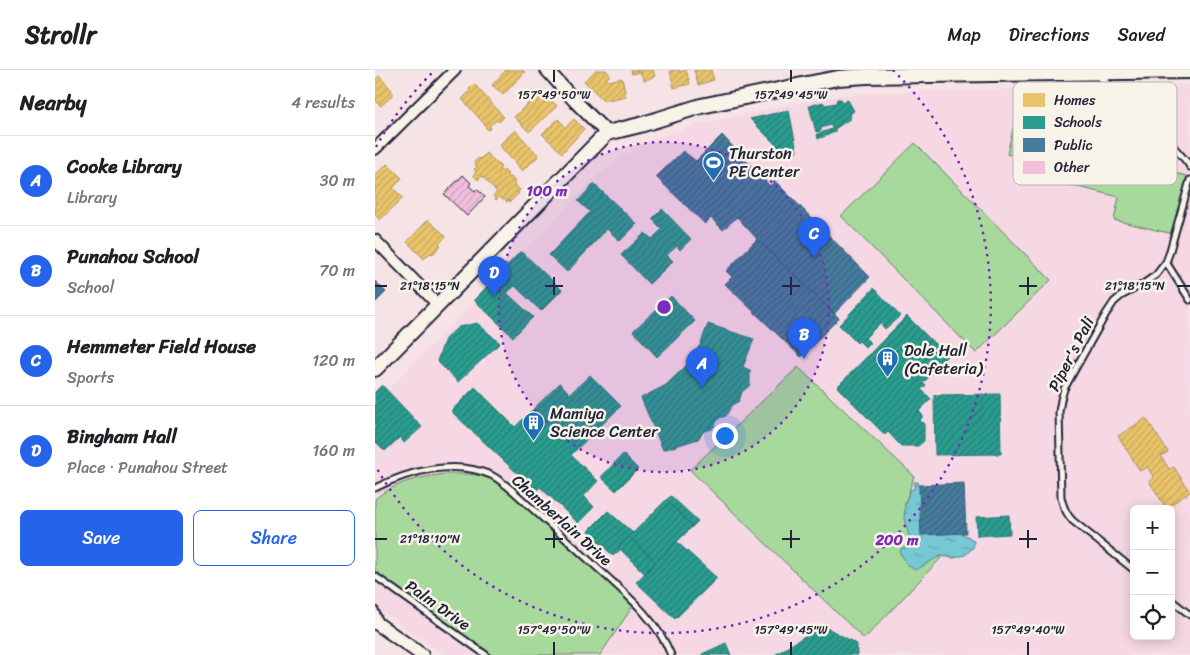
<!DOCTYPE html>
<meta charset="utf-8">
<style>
body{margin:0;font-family:Sriracha,sans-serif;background:#f6f6f6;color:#202124}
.controls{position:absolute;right:15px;bottom:15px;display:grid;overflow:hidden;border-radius:8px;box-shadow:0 2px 12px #0003}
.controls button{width:45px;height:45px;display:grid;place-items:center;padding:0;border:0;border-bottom:1px solid #e0e0e0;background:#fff;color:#202124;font:25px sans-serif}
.you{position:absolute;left:349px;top:365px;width:18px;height:18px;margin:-12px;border:4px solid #fff;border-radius:50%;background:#1a73e8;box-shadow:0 0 0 8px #1a73e833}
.badge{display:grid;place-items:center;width:32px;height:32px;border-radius:50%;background:#2563eb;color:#fff;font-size:16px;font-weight:700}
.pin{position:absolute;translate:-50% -41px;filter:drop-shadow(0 1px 2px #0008)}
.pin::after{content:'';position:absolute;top:26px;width:18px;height:15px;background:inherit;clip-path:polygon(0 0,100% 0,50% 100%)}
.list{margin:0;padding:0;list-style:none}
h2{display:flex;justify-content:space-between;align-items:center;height:65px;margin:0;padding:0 20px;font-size:21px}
h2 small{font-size:16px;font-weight:400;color:#757577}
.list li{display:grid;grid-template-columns:32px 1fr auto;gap:15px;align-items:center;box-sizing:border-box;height:90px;padding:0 20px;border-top:1px solid #e0e0e0}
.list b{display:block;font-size:19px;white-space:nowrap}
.list p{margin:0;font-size:16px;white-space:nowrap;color:#757577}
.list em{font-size:16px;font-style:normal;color:#757577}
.actions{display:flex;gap:10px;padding:15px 20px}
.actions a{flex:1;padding:11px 0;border:1px solid #2563eb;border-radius:8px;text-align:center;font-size:18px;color:#2563eb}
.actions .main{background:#2563eb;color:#fff}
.icon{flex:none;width:28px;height:28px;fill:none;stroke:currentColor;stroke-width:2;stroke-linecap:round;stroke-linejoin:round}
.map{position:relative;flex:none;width:815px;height:585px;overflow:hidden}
header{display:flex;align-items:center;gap:30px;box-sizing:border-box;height:70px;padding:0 25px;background:#fff;border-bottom:1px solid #e0e0e0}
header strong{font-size:24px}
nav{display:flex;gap:28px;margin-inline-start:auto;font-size:18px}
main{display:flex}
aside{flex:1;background:#fff}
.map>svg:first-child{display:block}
.built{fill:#f5d8e3;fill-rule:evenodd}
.grass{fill:#a6d99b;stroke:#647e6b}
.water{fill:url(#water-ripples);stroke:#558696}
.homes{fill:url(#homes-hatch);stroke:#ad935c}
.schools{fill:url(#schools-hatch);stroke:#287876}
.public{fill:url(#public-hatch);stroke:#3a6080}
.building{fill:url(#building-hatch);stroke:#22223b}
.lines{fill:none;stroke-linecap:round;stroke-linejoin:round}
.service-casing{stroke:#22223b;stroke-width:9}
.minor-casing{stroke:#22223b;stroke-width:14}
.tertiary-casing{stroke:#22223b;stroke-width:16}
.secondary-casing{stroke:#22223b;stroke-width:18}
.service{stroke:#f7f3e8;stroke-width:5}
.minor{stroke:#f7f3e8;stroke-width:10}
.tertiary{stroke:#f7f3e8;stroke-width:12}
.secondary{stroke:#f7f3e8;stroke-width:14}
.ticks{fill:none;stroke:#22223b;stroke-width:2}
.ring{fill:none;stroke:#7b2cbf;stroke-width:2.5;stroke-dasharray:2.5 5}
.labels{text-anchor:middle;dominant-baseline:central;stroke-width:5;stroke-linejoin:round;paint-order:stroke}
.poi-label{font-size:16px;fill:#22223b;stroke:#f7f3e8;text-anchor:start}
.street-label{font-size:16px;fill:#22223b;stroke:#f7f3e8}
.key{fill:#f7f3e8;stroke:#b7b4b4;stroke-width:1}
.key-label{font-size:14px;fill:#22223b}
.ticks-label{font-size:12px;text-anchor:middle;fill:#22223b;stroke:#f7f3e8;stroke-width:5;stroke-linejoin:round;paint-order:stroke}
.centre{fill:#7b2cbf;stroke:#f7f3e8;stroke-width:2.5}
.ring-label{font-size:15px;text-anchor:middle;font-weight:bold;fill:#7b2cbf;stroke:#f7f3e8;stroke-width:5;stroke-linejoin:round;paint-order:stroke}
</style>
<header>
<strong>Strollr</strong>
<nav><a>Map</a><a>Directions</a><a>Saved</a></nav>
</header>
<main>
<aside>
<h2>Nearby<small>4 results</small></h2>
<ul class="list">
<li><span class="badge">A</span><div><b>Cooke Library</b><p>Library</p></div><em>30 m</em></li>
<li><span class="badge">B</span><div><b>Punahou School</b><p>School</p></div><em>70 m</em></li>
<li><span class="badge">C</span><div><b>Hemmeter Field House</b><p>Sports</p></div><em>120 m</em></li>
<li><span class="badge">D</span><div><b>Bingham Hall</b><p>Place · Punahou Street</p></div><em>160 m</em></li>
</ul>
<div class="actions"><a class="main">Save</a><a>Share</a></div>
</aside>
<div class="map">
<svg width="815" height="585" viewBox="0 0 815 585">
<defs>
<pattern id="water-ripples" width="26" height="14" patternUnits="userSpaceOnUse" patternTransform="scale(1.25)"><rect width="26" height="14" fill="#77c8d2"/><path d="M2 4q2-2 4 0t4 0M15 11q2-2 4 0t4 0" fill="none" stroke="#61a2ac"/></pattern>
<pattern id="homes-hatch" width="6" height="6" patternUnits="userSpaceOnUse" patternTransform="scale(1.25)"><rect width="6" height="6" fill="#e9c46a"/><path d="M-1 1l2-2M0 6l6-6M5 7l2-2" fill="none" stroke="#c8a85d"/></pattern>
<pattern id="schools-hatch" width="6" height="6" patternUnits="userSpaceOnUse" patternTransform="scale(1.25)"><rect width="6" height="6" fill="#2a9d8f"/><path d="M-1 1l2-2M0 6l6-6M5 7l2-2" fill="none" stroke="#248076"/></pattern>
<pattern id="public-hatch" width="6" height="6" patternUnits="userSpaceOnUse" patternTransform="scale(1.25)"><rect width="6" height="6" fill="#457b9d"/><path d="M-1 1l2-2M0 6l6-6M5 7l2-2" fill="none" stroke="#396481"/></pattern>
<pattern id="building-hatch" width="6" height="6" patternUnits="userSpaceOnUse" patternTransform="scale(1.25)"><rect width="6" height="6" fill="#f2bfdd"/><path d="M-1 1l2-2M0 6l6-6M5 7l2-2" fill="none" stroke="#cfa4bf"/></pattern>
</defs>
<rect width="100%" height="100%" fill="#f6e3e5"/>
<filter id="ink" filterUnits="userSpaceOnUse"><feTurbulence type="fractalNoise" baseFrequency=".02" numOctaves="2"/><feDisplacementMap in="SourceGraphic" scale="10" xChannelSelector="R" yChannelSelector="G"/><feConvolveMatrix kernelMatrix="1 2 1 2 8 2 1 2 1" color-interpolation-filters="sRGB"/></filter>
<g filter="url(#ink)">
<!-- built -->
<path class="built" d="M815,15V585H70L0,537V333L222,106L251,84L273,71L324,54L448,28L491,23ZM759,439H796V566H759Z"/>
<!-- grass -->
<path class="grass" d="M646,24L702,38L699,51L759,66L757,74L780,79L776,97L812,106L798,164L739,150L744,127L674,110L677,95L632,84Z
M540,73L676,210L601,283L466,146Z
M423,297L539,406L530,434L536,473L530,476L525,483L529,488L567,487L489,569L315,400Z
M71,404C86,404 102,403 116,409C124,412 131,417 138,421L260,533L225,585H111L0,506V429C20,412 45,407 71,404Z"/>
<!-- water -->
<path class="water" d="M539,412H543L544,415L546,465L585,463L594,467L599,471L598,478L590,485L579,488L565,486L541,500C529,494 532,493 525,483L526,479L536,473L529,449L530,434L535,420L539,419Z"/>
<!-- homes -->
<path class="homes" d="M131,0H147L150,2L128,25L117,15Z
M221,0H231L235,5L231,9L234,11L247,8L251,26L229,31L209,11Z
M256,0H278L280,6L269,11L265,2L257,4Z
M300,0H304V2L311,0L315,14L299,18L295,1Z
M319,0H336L339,10L323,15Z
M4,6L17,20L15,21L19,24L6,36L0,30V10Z
M99,14L129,47L124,52L122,50L114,56L116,58L113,60L110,57L111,56L87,29L95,21L94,19Z
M167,20L182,36L154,62L139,47Z
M183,49L191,57L199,49L209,59L187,83L167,64Z
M140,60L164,86L147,101L124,75Z
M111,83L126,97L124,98L127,102L129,100L133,104L132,106L134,108L136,107L140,112L138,113L145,120L142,123H144L135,132L134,130L132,132L130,129L128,130L125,127L121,130L118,126L122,122L107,106L103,110L98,105L101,102L99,99L102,97L99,92L104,88L105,89Z
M12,94L27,108L18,118L28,128L5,150L0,145V105Z
M53,150L71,166L64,174L66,175L58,184L55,183L49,189L32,172Z
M771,348L793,382L786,386L794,399L799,397L815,422L791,438L774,411L779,408L772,397L765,401L743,366Z"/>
<!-- schools -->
<path class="schools" d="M462,29H466L468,32L473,30L479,41L474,44L476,48L460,59V62L443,69L442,64L457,59L456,55L446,58V61L441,62L434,36L448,32L450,35L461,33Z
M414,40L422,81L412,86L375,49Z
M219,114L262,154L245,171L232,159L192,202L174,185L215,142L203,131Z
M287,139L316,169L305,180L302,176L292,185L298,191L274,214L246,185L270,163L277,169L287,159L277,149Z
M146,181L187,220L166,241L140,216L132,223L158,247L138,267L99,230Z
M499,218L525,246L510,259L505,253L490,268L496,273L491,278L484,271L482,273L464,255Z
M296,226L320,251L282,287L258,261Z
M532,246L572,286L557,301L559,302L548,313L551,316L546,319L556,329L544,341L548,346L545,350L549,354V371L543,376H526L513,362L510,365L462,317Z
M102,253L125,273L83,312L62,291L70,269L83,257Z
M333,254L379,269L368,297L375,300V315L367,322L364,331L357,335L351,346L344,348L337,359L329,361L323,369L288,380L266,328L291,315L311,296L325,275Z
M215,305L246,336L196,385L223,411L209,426L219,437L203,453L165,417L161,421L76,341L100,317L140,357L185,313L195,324Z
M7,315L47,357L29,373L25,367L10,381L1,372L0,373V322Z
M625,324L626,384L560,385L559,325Z
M248,384L263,399L241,421L226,407Z
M296,426L323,451L318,456L291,430Z
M291,430L318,456L281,492L254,467Z
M233,441L258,463L243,477L245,480L238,486L213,461Z
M634,445L635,464L602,466L601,447Z
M254,467L281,492L270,504L243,477Z
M302,472L342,508L300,549L261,512Z
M447,555L482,574V585H400Z
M351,573L356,585H327V584Z"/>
<!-- public -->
<path class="public" d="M347,65L395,116L348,160L336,148L330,154L281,107L308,81L321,91Z
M400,111L495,207L459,244L382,169L362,147Z
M382,169L464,248L426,287L350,214L357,207L351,201Z
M0,211L11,222L0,233Z
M589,413L591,463L546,465L544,415Z"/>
<!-- building -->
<path class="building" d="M88,105L96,113L94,116L100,121L102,119L110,127L92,146L69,124Z"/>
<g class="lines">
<defs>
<path id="service" d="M723,6L765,39L812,92L815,97
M791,192L815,230
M0,418C34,401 79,389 116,405C124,409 131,415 138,421C164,445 191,469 217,493C246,520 281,547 296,585
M759,500L698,451C691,444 688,437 686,427L684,342L686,330L689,319L731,244L739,232L746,226L768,214L781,205L791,192L794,184L815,110
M0,506L111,585
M796,530L815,545
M0,540L5,552"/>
<path id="minor" d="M0,79L80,0
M0,170L63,235"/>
<path id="tertiary" d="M172,0L200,31L232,63
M0,552L47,585"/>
<path id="secondary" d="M0,299L232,63L265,55L326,36L432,14L463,8L491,6L815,1"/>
</defs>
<!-- service casing -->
<use href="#service" class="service-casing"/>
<!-- minor casing -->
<use href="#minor" class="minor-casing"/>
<!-- tertiary casing -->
<use href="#tertiary" class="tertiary-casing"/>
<!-- secondary casing -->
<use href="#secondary" class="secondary-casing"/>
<!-- service -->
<use href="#service" class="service"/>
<!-- minor -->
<use href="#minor" class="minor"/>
<!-- tertiary -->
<use href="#tertiary" class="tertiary"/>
<!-- secondary -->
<use href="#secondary" class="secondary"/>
</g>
</g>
<!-- ticks -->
<path class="ticks" d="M179,0V12M416,0V12M179,207V225M416,207V225M653,207V225M0,216H12M170,216H188M407,216H425M644,216H662M802,216H815M179,460V478M416,460V478M653,460V478M0,469H12M170,469H188M407,469H425M644,469H662M179,572V585M416,572V585M653,572V585"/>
<!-- distance rings -->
<circle cx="289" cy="237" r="165" fill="#7b2cbf" fill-opacity=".12"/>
<g class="ring">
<circle cx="289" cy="237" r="165"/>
<path d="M1 77A329 329 0 0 1 60 0M518 0A329 329 0 1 1 1 397"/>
</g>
<!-- icons -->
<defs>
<symbol id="stadium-pin" viewBox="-11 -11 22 30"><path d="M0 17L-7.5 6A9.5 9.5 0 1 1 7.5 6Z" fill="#1f6fb2" stroke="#f7f3e8"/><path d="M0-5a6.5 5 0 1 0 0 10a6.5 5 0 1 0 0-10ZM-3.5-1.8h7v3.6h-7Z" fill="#fff"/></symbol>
<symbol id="building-pin" viewBox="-11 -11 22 30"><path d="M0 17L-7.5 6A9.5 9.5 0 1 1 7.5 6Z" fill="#1f6fb2" stroke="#f7f3e8"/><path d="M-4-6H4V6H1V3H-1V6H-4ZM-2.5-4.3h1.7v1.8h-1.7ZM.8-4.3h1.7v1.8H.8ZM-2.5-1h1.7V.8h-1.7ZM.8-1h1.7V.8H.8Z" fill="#fff"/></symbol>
</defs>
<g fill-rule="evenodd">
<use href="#stadium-pin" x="326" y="80" width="25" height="34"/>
<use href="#building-pin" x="500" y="276" width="25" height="34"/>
<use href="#building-pin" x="146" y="340" width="25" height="34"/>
</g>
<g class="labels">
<!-- poi labels -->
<g class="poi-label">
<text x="354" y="83">Thurston<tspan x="354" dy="18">PE Center</tspan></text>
<text x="529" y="280">Dole Hall<tspan x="529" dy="18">(Cafeteria)</tspan></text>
<text x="175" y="343">Mamiya<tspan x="175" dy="18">Science Center</tspan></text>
</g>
<!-- street labels -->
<g class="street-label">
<text transform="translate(696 284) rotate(-63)">Piper's Pali</text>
<text transform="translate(187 450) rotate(42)">Chamberlain Drive</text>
<text transform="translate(63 535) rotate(35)">Palm Drive</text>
</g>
</g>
<!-- legend -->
<rect x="638" y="12" width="164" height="103" rx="8" class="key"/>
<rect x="648" y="23" width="22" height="14" fill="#e9c46a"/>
<rect x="648" y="46" width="22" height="13" fill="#2a9d8f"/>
<rect x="648" y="68" width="22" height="14" fill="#457b9d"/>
<rect x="648" y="91" width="22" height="13" fill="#f2bfdd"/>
<g class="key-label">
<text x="679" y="35">Homes</text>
<text x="679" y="57">Schools</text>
<text x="679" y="80">Public</text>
<text x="679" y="102">Other</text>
</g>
<g class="ticks-label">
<text x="179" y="29">157°49'50"W</text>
<text x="416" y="29">157°49'45"W</text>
<text x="55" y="220">21°18'15"N</text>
<text x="760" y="220">21°18'15"N</text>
<text x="55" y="473">21°18'10"N</text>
<text x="179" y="564">157°49'50"W</text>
<text x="416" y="564">157°49'45"W</text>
<text x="653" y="564">157°49'40"W</text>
</g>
<circle cx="289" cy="237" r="8" class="centre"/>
<g class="ring-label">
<text x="172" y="126">100 m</text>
<text x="522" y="475">200 m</text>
</g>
</svg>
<div class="controls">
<button>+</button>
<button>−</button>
<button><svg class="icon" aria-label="locate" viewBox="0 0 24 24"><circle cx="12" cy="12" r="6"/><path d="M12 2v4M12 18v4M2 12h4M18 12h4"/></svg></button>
</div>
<div class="you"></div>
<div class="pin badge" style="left:327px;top:318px">A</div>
<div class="pin badge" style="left:429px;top:289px">B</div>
<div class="pin badge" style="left:439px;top:188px">C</div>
<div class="pin badge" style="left:119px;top:227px">D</div>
</div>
</main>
